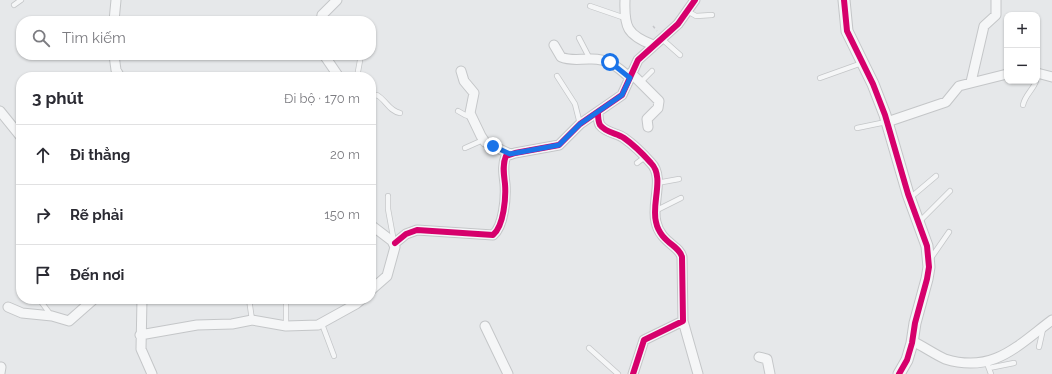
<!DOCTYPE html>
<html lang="vi">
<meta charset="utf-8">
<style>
body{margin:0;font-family:Raleway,sans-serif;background:#f2f2f3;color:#2b2b33}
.controls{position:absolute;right:12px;top:12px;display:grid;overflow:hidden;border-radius:8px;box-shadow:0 1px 3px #0004}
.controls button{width:36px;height:36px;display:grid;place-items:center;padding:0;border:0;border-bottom:1px solid #e1e1e2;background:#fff;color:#2b2b33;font:20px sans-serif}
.stop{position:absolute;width:12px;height:12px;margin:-9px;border:3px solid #1a73e8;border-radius:50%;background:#fff}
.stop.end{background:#1a73e8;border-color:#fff;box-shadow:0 1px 4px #0008}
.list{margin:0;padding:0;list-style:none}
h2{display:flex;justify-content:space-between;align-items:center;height:52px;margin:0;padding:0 16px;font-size:17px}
h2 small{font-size:13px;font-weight:400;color:#7c7c81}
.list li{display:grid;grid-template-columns:26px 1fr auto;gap:12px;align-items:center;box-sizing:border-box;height:60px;padding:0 16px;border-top:1px solid #e1e1e2}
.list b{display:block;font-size:15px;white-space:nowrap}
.list em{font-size:13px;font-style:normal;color:#7c7c81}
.icon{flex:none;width:22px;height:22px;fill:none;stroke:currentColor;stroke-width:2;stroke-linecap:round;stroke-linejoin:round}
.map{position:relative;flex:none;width:1052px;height:374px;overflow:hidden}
.search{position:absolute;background:#fff;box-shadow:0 1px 3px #0004;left:16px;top:16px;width:360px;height:44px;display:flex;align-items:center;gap:10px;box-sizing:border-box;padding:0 14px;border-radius:16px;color:#7c7c81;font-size:15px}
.panel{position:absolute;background:#fff;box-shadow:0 1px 3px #0004;left:16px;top:72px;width:360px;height:232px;border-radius:16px}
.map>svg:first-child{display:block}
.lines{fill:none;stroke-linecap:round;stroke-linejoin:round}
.service-casing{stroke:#c4c6c8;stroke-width:6}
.minor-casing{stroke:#c4c6c8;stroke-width:11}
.tertiary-casing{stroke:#c4c6c8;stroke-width:13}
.path{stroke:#c5c6ca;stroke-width:1.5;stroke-dasharray:3 3;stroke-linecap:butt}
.service{stroke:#f5f6f7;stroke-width:4.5}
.minor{stroke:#f5f6f7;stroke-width:9}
.tertiary{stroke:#f5f6f7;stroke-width:11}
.cycleway-casing{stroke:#f4f6f9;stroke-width:8}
.cycleway{stroke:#d6006c;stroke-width:6}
.route{stroke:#1a73e8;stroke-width:5}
</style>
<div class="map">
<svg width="1052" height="374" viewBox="0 0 1052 374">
<rect width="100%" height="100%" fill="#e6e8ea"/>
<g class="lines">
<defs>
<path id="service" d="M14,5L21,0
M590,6L625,18
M689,12L696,16L712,15
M579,38L590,59
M662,39L680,55
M557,76L575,104L580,124
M357,77L361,55
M820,78L862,63
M641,82L652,71
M371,97L377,95C386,100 389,111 400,113
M1023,105C1025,95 1033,90 1036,81
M458,111L465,115L471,117
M857,128L886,122
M465,148L483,140
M637,163L645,157
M657,183L679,179
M388,196V209L394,242
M910,198L936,176
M655,211L681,198
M919,222L950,191
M931,258L949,232
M39,299L51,315
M249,299L252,320
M286,299V326
M322,324L334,356
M1039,347L1043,329
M589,348L618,374
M988,366L991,374
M989,368L1014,363"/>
<path id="minor" d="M625,0C624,27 627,35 653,45
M114,21L116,0
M321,21L322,15L337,0
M554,45L561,57C570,61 579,59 589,59C607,58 617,66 630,78
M114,55L116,70L120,77
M324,55L339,77
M461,71L464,81L474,93L470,113L481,136L485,142L510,154
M631,73L659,101L658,108L647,119L648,127
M1037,73L1052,77
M971,82L984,26L996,15V0
M0,111L21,137
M598,113C598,117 598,121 600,125C606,133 617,133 624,138C634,145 643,154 651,163C665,177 651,204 656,222C660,242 680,246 682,257L683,321L644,340L633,374
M887,122L946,102L959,86L1007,74
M371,225L392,241L395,247L387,276L371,290
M395,243L406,234L417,230L493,235C504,226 506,197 505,184C504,175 502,165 506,156L515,153L559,145L580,124L622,95L638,60L678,24L695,0
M142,299L141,349L152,374
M8,307L22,313L52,316L69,321L94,299
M683,321L698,374
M485,326L508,374
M140,335L197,325L232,324L252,320L286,326L318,325L356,304L362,299
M912,341C923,346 934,354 945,359C993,374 1017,346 1052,320
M759,357L767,359L770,374
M0,373L1,367"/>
<path id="tertiary" d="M844,0L847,31L873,84L885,115L908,194L927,246L929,267L927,279L915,323L912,343L907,360L899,374"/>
</defs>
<!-- service casing -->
<use href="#service" class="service-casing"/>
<!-- minor casing -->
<use href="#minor" class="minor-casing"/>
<!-- tertiary casing -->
<use href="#tertiary" class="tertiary-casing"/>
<!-- path -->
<path class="path" d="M653,26L657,31"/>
<!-- service -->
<use href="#service" class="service"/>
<!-- minor -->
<use href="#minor" class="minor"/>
<!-- tertiary -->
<use href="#tertiary" class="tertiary"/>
<defs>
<path id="cycleway" d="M844,0L847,31L873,84L885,115L908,194L927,246L929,267L927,279L915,323L912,343L907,360L899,374
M598,113C598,117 598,121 600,125C606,133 617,133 624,138C634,145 643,154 651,163C665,177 651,204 656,222C660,242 680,246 682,257L683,321L644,340L633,374
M395,243L406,234L417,230L493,235C504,226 506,197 505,184C504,175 502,165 506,156L515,153L559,145L580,124L622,95L638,60L678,24L695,0"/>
</defs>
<!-- cycleway casing -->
<use href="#cycleway" class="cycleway-casing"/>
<!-- cycleway -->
<use href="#cycleway" class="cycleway"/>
</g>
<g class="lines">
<!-- route -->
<path class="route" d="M493,146L510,154L559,145L580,124L622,95L630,78L610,62"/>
</g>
</svg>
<div class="controls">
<button>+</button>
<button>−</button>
</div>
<div class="stop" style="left:610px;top:62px"></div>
<div class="stop end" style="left:493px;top:146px"></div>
<div class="search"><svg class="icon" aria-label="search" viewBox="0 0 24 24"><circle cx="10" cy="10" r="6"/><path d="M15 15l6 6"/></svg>Tìm kiếm</div>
<section class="panel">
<h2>3 phút<small>Đi bộ · 170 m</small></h2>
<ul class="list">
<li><svg class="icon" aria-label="ahead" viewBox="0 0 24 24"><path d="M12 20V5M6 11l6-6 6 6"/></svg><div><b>Đi thẳng</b></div><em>20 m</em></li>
<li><svg class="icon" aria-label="right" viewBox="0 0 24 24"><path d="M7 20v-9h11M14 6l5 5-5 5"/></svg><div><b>Rẽ phải</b></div><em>150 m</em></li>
<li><svg class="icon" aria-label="arrive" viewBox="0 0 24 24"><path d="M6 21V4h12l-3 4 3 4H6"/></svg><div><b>Đến nơi</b></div></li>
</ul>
</section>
</div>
